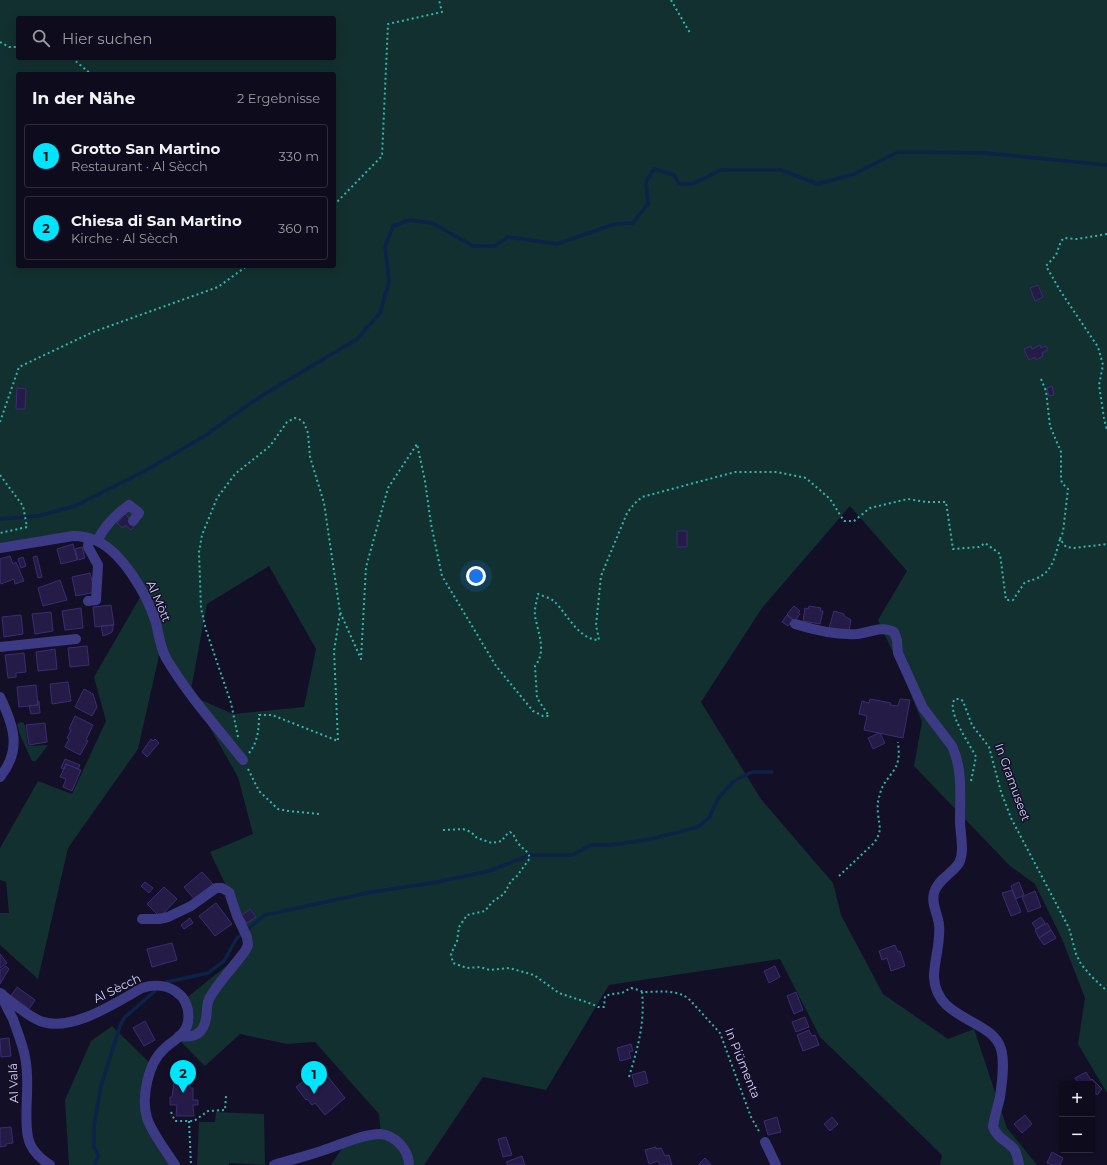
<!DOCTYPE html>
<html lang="de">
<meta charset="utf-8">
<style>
:root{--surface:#0e0b1c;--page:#171425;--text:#f1f3f6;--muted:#9b9ba3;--line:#2e2b3b;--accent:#00e5ff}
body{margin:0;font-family:Montserrat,sans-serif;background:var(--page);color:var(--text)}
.controls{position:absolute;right:12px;bottom:12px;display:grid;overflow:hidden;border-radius:4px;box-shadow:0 2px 10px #0003}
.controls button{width:36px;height:36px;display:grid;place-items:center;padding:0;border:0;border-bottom:1px solid var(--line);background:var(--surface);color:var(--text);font:20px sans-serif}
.you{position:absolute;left:476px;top:576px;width:14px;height:14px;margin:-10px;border:3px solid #fff;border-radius:50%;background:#1a73e8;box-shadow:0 0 0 6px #1a73e833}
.badge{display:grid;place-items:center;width:26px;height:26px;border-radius:50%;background:var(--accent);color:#111;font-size:13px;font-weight:700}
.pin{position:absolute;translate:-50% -33px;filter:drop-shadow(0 1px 2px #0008)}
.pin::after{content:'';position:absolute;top:21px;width:14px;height:12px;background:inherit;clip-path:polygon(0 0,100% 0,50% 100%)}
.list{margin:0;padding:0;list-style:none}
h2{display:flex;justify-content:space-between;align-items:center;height:52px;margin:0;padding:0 16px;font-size:17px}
h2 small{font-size:13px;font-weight:400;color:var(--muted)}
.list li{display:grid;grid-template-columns:26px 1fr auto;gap:12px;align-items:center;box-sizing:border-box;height:64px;margin:0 8px 8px;padding:0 8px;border:1px solid var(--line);border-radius:4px}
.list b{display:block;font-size:15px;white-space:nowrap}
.list p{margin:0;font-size:13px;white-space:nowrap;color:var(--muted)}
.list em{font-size:13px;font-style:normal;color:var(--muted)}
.icon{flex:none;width:22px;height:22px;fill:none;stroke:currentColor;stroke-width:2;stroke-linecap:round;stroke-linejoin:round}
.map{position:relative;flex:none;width:1107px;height:1165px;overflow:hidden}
.search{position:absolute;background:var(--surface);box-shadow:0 2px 10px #0003;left:16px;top:16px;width:320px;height:44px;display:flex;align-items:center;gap:10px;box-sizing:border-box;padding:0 14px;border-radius:4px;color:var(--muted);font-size:15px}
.panel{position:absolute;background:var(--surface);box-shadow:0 2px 10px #0003;left:16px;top:72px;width:320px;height:196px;border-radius:4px}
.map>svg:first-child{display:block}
.green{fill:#12302f;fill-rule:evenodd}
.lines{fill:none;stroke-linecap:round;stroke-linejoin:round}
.stream{stroke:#0c2248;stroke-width:3.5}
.building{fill:#241b47;stroke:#3b2d73}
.path{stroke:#2fb8b0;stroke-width:2;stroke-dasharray:2 3;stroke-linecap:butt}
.minor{stroke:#3d3a85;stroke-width:10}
.labels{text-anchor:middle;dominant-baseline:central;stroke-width:3;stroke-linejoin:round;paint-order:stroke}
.street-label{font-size:12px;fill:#d9d4ff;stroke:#130f26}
</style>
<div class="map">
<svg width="1107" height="1165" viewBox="0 0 1107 1165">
<rect width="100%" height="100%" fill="#130f26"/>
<path class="green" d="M0 0H1107V1093L1078 1044 1085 998 1062 939 1035 884 1010 866 914 766 922 722 902 672 878 620 907 571 850 506 762 608 701 702 761 799 833 883 841 915 883 994 948 1039 974 1029 1007 1128 1037 1165H940L942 1155 820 1037 780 959 609 985 546 1090 483 1077 424 1165H331L346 1142 381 1134 379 1114 315 1042 287 1044 240 1034 205 1066 177 1038 184 1032V1000L245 951 248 945 231 896 210 852 253 834 238 777 192 696 233 714 304 707 316 649 269 566 207 604 189 700 161 647 138 749 68 848 38 979 0 945V913H9L6 882 0 880V848L38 781 72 794 106 721 94 677 143 592 131 573 89 538 0 548ZM18 18H334V58H18ZM18 74H334V266H18Z
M21 722 24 723 25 726 28 746 48 745 36 761H32L20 735 17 724Z
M112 1026 153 1066 146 1111 175 1165H69L65 1100 91 1041Z
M216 1112 264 1114 265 1165 229 1163V1165H197L199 1122H215Z"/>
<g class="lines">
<path class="stream" d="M0 519 38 516 75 506 141 473 203 437 258 398 357 339 380 313 389 281 385 247 393 226 410 220 432 223 473 246H495L508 237 557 244 615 224 633 223 648 204 646 182 654 169 674 175 679 184H692L721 170H781L818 184 854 174 898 152 985 153 1107 165
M167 982 208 973 224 961 237 938 265 915 372 892 437 882 489 871 530 855H572L591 845H612L651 839 698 827 709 818 719 797 734 781 752 772H772
M95 1165 98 1155 94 1147V1126L101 1086 120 1026 124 1018 155 991"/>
</g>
<path class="building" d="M1038 285 1043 297 1035 301 1030 288Z
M1040 345 1041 348 1046 346 1048 350 1042 353 1043 356 1036 360 1035 357 1029 360 1024 349 1031 346 1032 349Z
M1052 386 1054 395 1049 396 1047 388Z
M17 388 26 389 25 409H16Z
M125 514 130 519 129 520 135 525 131 530 125 525 123 528 117 523Z
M677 531H687V547H677Z
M73 544 77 560 61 564 57 549Z
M82 547 85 558 78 560 75 549Z
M10 556 13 564 16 562 24 581 15 584 14 579 1 584 0 580V559Z
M37 556 42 577 38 578 33 557Z
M23 557 26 566 21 568 18 559Z
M90 573 95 592 76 596 72 577Z
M60 580 67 600 43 606 38 588Z
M111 605 114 625 95 627 93 607Z
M794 606 800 611 798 613 800 614 795 621 787 614Z
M809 606 821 608 820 611H823L820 624 803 621 805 608 808 609Z
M81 608 83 628 65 630 62 611Z
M834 611 844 614V616L851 620 849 631 829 628Z
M51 612 53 631 35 634 32 614Z
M21 615 23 634 4 637 2 617Z
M787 615 793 620 788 626 782 622Z
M113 625V630L111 633 103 636 101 626Z
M87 646 89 665 70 667 68 648Z
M55 649 57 669 38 671 36 652Z
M24 653 26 672 16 673V677L8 678 5 655Z
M68 682 71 701 52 704 50 684Z
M36 685 38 705 19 707 17 687Z
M84 689 93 694 97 707 92 716 75 707Z
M870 699 891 703 890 705 898 706 900 699 910 700 903 738 864 730 867 716 859 714 862 701 869 703Z
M39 701 40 713 31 714 29 706 38 705 37 702Z
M75 716 93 725 86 740 88 741 80 755 65 747 69 739 67 738 71 730 69 729Z
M45 723 47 742 29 745 26 725Z
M879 733H880L885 743 873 749 868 738Z
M151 739 153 741 155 739 159 743 147 757 142 752Z
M65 759 80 765 78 769 66 764 64 769 61 768Z
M66 764 81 770 72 791 63 787 66 779 60 777Z
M202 872 213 884 195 900 184 887Z
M145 882 153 888 149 893 141 886Z
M1019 882 1024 895 1016 899 1011 886Z
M164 887 177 899 160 917 147 904Z
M1012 890 1021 912 1011 916 1002 893Z
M1035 891 1041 907 1028 912 1022 897Z
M216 903 232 924 215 936 199 916Z
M250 909 256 917 247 923 241 916Z
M1041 917 1045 923 1036 929 1032 923Z
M190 918 193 923 184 929 181 925Z
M1047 923 1051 930 1039 938 1035 930Z
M1051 930 1056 938 1044 945 1039 938Z
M172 943 177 960 152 967 147 949Z
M895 945 898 952 900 951 905 966 891 971 887 958 882 960 879 951Z
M0 954 7 963 0 968Z
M6 966 9 969 0 984V970Z
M775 966 780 977 769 983 764 971Z
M17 987 35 1000 29 1009 11 996Z
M796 992 803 1010 794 1014 787 996Z
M805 1017 809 1027 796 1032 792 1022Z
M145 1021 155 1040 144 1046 133 1028Z
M809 1030 812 1036 815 1035 819 1045 803 1051 797 1035Z
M9 1038 11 1056 1 1057 0 1039Z
M631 1044 633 1051 629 1052 631 1058 620 1061 617 1048Z
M320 1067 345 1098 325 1115 315 1103 312 1105 307 1099 306 1100 296 1087Z
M645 1071 648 1083 635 1087 632 1075Z
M1086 1072 1091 1080 1092 1079 1102 1089 1097 1095 1093 1090 1092 1091V1084H1079L1075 1078Z
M180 1078H190V1088H193V1100H198V1105H193L194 1116H176L177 1105H170V1097H172L174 1082 180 1081Z
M1025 1115 1032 1124 1022 1133 1014 1124Z
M777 1117 781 1132 768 1135 764 1121Z
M832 1117 838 1124 830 1131 824 1124Z
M11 1127 13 1143 6 1144V1146L0 1147V1128Z
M506 1137 512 1155 503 1157 498 1139Z
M656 1147V1149L661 1148 665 1156 669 1155 672 1165H660L658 1161 649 1164 645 1150Z
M1052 1152 1063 1158 1060 1165H1052L1047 1163Z
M522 1156 525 1165H508L506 1162Z
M705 1158 711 1165H700L699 1164Z"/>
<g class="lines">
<path class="path" d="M671 0 690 33
M0 42 9 47H18
M72 58 91 74
M334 205 382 156 388 24 442 12 439 0
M1107 234 1077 239 1064 238 1061 241 1056 255 1046 266 1061 292 1098 347 1103 365 1099 385 1104 418 1107 431
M1041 379 1046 391 1050 426 1061 452V479L1062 483 1068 489 1063 532 1060 539
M0 422 19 367 93 332 218 287 247 266
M0 475 23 506 27 527 0 533
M238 737 231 703 206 630 201 608 199 552 202 535 217 498 235 474 270 446 287 422 295 418 299 419 304 423 308 433 310 457 324 503 340 612 361 659 366 567 388 488 417 444 425 481 431 524 442 576 496 666 533 711 543 716H549L537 698 535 666C547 651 538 633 535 616 534 609 537 601 538 594 543 596 551 598 555 602 567 614 579 640 599 640L596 625 601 576 627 513 635 503 642 497 735 472H777L806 478 830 499 844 521H854L870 508 908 499 926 502H946L953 549 979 547 985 543 1000 554 1006 600H1013L1025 582C1052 576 1053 563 1060 539L1066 547 1074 548 1107 544
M249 753C258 742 259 728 259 715H272L338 741 334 651 340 614
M248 769 259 791 278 809 288 811 319 814
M971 781 976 757C971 746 945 710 955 699H960L963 701 972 725 989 747 1001 792 1011 818 1069 928 1076 954 1081 964 1091 976 1107 991
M443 830 463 829 471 832 477 838 492 843 502 841 505 836 510 832C515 835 514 838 518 843 523 850 527 849 530 858L517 876 511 881 504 894 492 902 485 911 467 915 459 927 457 941 451 954 453 963 467 968 480 967 490 970 509 968 534 975 559 993 592 1004 598 1007H604L605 996 612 994 622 993 631 988C636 989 640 991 644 992 660 992 674 989 688 998L720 1033 751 1117 760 1133
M839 876 874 843C883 830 879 826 878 813 877 806 878 800 880 794 882 784 889 778 894 770 900 761 899 752 898 742
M629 1077C638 1047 645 1023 642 992
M171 1112 175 1121H194L208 1111 225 1110 226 1096
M189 1121 191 1165"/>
<path class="minor" d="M97 541C105 525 115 515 129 505L139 513 133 521
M0 548 73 536C81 536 90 538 97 541 123 553 148 596 156 623 159 635 160 647 166 658 187 694 217 727 243 760
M88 601 96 600 98 565 88 547 89 538
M795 624C814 630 837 635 857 634 869 633 882 625 894 632L897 640 898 653 923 708 952 746C963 770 960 796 960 821 960 834 965 851 959 863 952 874 937 880 934 893 931 904 938 914 939 925 941 942 934 960 934 977 936 1021 992 1018 1001 1049 1005 1063 1002 1083 1000 1097 998 1107 994 1117 993 1127 997 1138 1007 1141 1014 1149 1017 1153 1018 1160 1019 1165
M0 647 76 639
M0 697C14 726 22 750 0 777
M142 919H159L168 917 191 906 216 888H222L229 892 237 916 247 937 248 945 245 951C235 965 217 984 209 999 205 1008 209 1020 202 1029 197 1037 188 1037 179 1036
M0 993C13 1003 24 1014 40 1021 71 1033 115 1003 142 988 167 980 192 994 188 1022 186 1035 172 1041 164 1049 148 1063 141 1098 147 1118 152 1133 166 1151 175 1165
M2 994C4 1004 9 1011 13 1019 17 1031 23 1045 25 1057 31 1084 23 1112 28 1137 30 1149 41 1159 50 1165
M765 1142 776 1165
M274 1165C290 1160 307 1156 324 1150 340 1145 362 1134 380 1134 395 1135 409 1150 409 1165"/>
</g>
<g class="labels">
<g class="street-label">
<text transform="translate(159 601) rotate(67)">Al Mòtt</text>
<text transform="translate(1013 782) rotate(70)">In Gramuseet</text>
<text transform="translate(117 988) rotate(-26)">Al Sècch</text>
<text transform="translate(743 1063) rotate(68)">In Piümenta</text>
<text transform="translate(13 1083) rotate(-92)">Al Valá</text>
</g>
</g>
</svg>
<div class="controls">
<button>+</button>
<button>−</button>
</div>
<div class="you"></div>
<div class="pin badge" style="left:314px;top:1094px">1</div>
<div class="pin badge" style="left:183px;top:1093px">2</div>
<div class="search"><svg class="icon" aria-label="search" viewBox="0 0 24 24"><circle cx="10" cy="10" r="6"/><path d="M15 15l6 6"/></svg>Hier suchen</div>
<section class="panel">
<h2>In der Nähe<small>2 Ergebnisse</small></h2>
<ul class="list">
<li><span class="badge">1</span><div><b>Grotto San Martino</b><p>Restaurant · Al Sècch</p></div><em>330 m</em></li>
<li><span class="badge">2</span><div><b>Chiesa di San Martino</b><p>Kirche · Al Sècch</p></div><em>360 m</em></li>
</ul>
</section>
</div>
